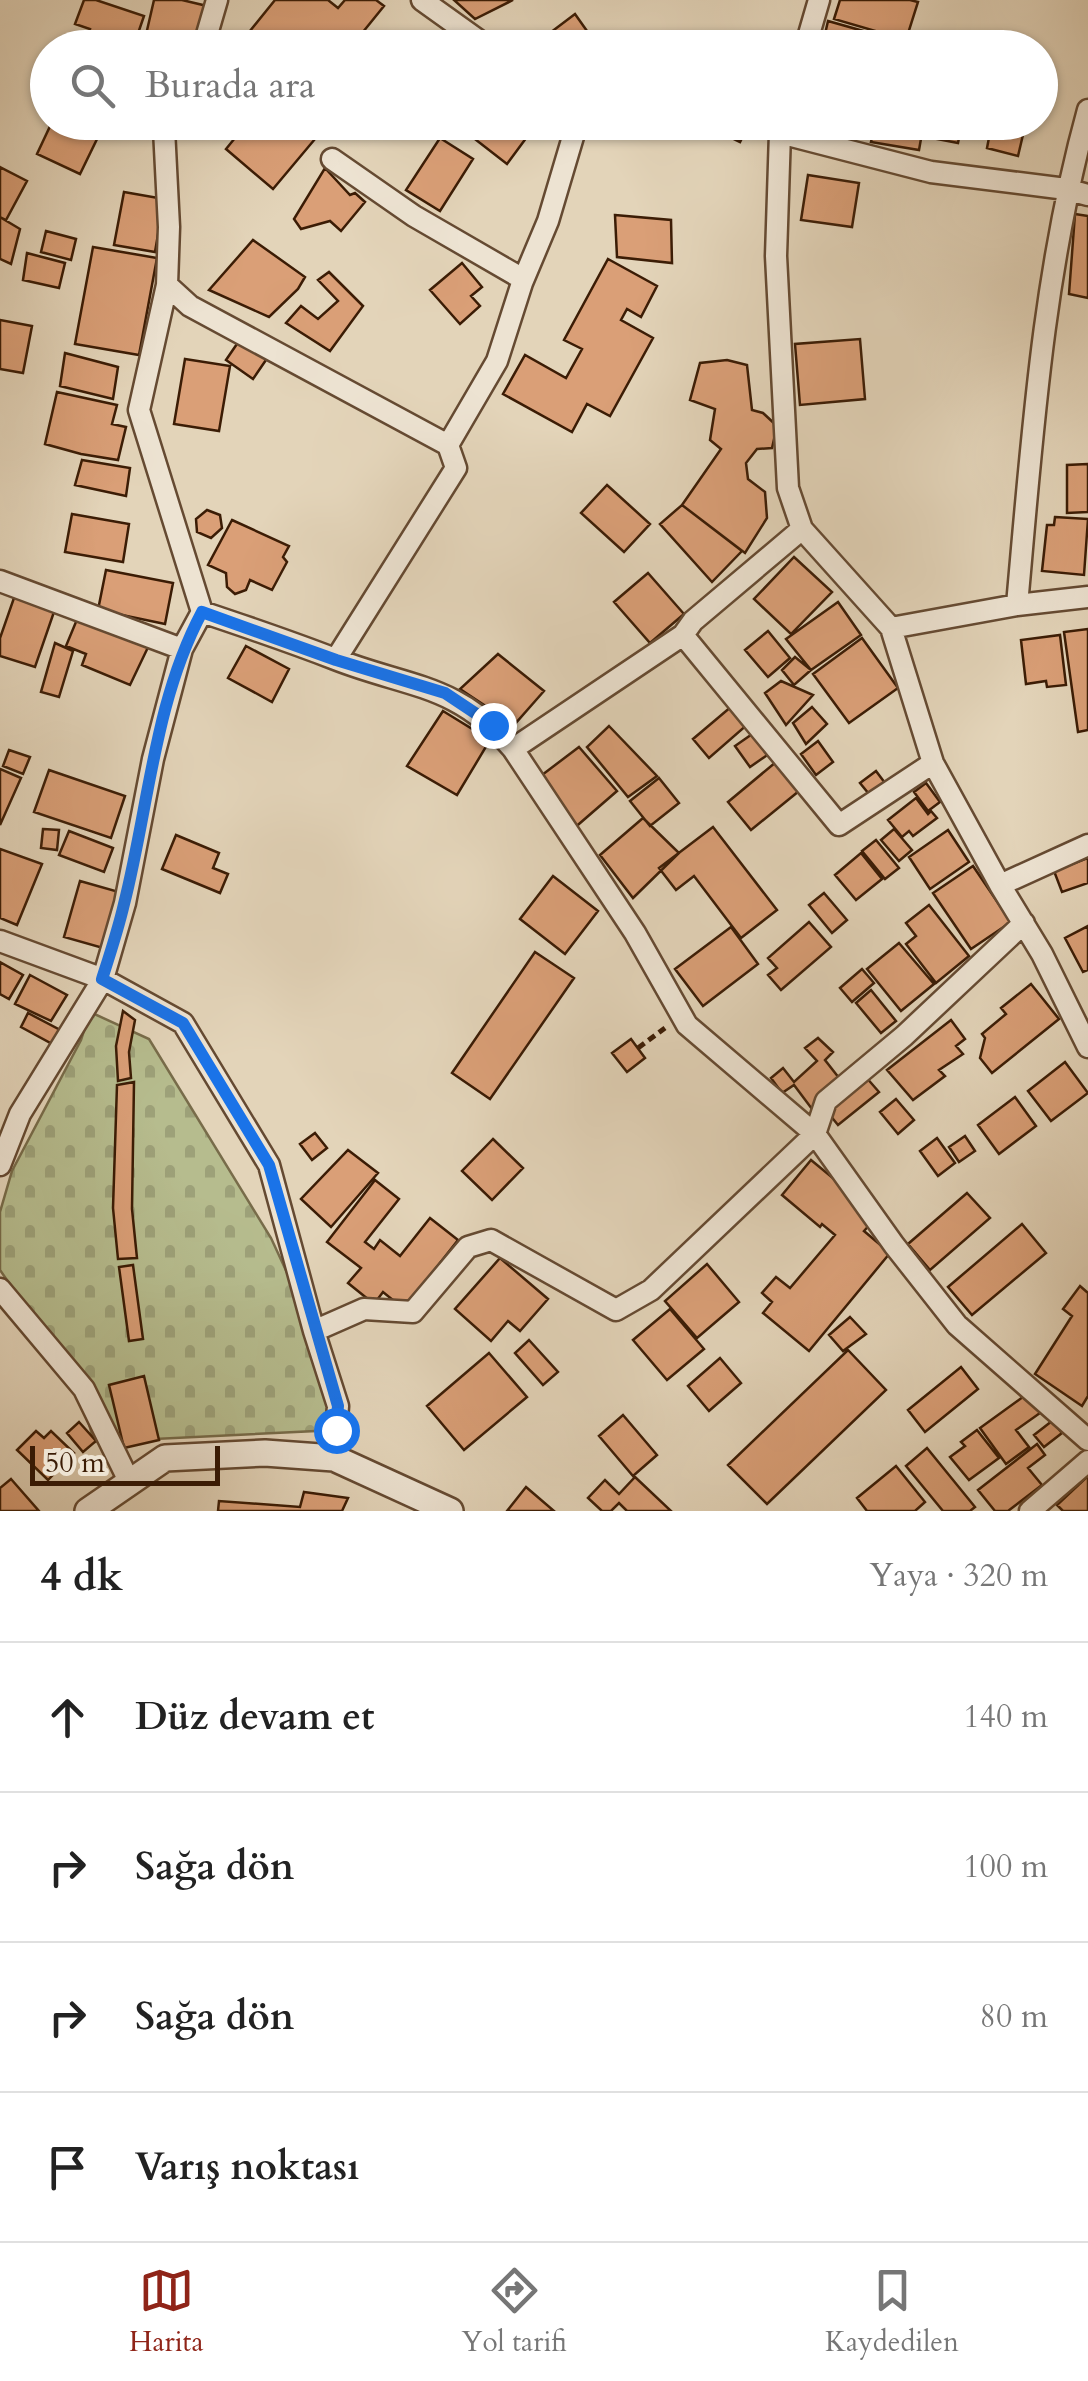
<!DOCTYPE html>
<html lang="tr">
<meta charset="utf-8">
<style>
:root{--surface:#fff;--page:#f2f2f2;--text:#222;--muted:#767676;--line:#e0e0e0;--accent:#8f2418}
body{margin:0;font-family:Cardo,serif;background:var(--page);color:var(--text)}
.scale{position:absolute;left:30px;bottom:25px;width:190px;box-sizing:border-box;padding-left:10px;border:5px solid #3b1c05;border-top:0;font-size:28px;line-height:35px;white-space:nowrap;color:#3b1c05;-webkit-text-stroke:8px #ede3d2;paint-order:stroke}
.stop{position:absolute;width:30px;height:30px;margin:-22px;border:8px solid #1a73e8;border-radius:50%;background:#fff}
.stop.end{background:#1a73e8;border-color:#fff;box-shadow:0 2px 10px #0008}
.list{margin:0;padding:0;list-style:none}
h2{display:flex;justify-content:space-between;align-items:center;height:130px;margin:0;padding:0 40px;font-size:42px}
h2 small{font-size:32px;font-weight:400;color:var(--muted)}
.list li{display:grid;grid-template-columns:65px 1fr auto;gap:30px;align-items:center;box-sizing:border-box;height:150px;padding:0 40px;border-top:2px solid var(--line)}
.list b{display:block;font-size:38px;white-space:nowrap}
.list em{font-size:32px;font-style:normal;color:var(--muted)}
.icon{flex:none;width:55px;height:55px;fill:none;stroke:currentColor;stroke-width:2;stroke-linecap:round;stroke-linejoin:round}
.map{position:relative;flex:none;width:1088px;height:1511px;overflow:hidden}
.search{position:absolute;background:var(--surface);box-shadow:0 2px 8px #0004;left:30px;right:30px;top:30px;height:110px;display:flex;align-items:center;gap:25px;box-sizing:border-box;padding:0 35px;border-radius:55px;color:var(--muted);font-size:38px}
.sheet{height:730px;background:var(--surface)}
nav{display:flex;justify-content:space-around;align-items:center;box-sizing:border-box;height:140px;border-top:2px solid var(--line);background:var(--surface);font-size:28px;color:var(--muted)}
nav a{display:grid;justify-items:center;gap:5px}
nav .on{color:var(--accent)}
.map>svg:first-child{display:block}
.cemetery{fill:url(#cemetery-stones);stroke:#786c4a;stroke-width:2.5}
.building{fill:#da9f77;stroke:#3b1c05;stroke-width:2.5}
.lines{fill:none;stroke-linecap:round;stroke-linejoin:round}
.minor-casing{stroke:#654a32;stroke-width:25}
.tertiary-casing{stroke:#654a32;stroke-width:30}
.path{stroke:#3b1c05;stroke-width:5;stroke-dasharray:8 5;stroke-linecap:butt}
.minor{stroke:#ede3d2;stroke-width:20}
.tertiary{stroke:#ede3d2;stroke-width:25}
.route{stroke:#1a73e8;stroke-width:12}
</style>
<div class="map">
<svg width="1088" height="1511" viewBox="0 0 1088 1511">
<defs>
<pattern id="cemetery-stones" width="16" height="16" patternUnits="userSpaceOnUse" patternTransform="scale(2.5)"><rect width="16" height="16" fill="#b6bc8e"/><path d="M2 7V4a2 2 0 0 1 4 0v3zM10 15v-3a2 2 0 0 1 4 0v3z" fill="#9da179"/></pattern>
</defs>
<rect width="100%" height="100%" fill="#e3d4b9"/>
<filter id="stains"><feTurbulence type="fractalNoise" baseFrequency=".002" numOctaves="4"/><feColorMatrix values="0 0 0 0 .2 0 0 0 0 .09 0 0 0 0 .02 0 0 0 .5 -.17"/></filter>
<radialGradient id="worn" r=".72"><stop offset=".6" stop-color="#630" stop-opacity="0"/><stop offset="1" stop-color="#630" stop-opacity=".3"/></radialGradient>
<path class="cemetery" d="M90 1012 149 1039 271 1238 314 1331 336 1430 94 1442 77 1381 0 1270V1212L12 1171 81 1040Z"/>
<path class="building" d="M84 0H96L144 16 133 48H84L90 29 75 24Z
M154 0H182L207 6 191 48H162L145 39Z
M275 0H328L338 8 345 0H376L384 6 350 48H222L228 40 237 47Z
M454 0H513L475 19Z
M840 0H910L918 2 906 40 834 19Z
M575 14 599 48H530Z
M828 21 874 34 873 48H839L823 43Z
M52 122H62L97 139 80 174 37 154Z
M248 122H295L315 139 273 189 226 149Z
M453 122H538L507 164Z
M716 122H730L746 130 740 142 713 129Z
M875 122H924L919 150 871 142Z
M935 122H962L958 143 932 138Z
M992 122H1026L1018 156 987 148Z
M440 138 473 159 440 211 406 190Z
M0 167 27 181 6 220 0 217Z
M325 168 350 195 355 193 365 202 341 231 330 221 301 229 294 219Z
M808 175 859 183 852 227 801 220Z
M124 192 164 199 155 252 114 245Z
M1075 214 1088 216V298L1069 294Z
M615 215 671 220 672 263 617 257Z
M0 217 20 229 11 264 0 259Z
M46 231 76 239 71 260 41 252Z
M253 240 305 277 298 289 269 317 209 290Z
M93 247 157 258 139 355 75 344Z
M27 253 65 263 59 288 23 280Z
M608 259 657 286 641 317 627 309 621 320 653 338 610 416 587 404 572 432 503 394 525 355 566 378 582 349 564 340Z
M462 263 482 287 471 296 480 306 460 324 430 290Z
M329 272 363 306 330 351 286 323 301 306 318 319 338 301 318 280Z
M0 320 32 326 23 373 0 369Z
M241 338 268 357 253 379 226 360Z
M860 339 865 399 800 405 795 344Z
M65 353 118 367 113 399 60 386Z
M185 359 230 366 219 431 174 424Z
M727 360 747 365 752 410 763 413 777 426 772 448 757 449 746 463 748 479 765 492 767 518 745 553 682 505 721 449 710 440 715 409 690 400 700 363Z
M57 392 117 405 112 424 126 427 118 460 81 454 45 444Z
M82 460 130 468 126 496 75 485Z
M1088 464V512L1067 513V465Z
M607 485 650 524 624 552 581 513Z
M682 505 742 551 712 582 660 524Z
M207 510 220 515 222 528 211 538 197 532 196 519Z
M72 514 129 524 123 562 65 552Z
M1055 517 1088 519 1084 575 1042 571 1047 525H1054Z
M232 520 289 546 283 557 287 562 272 590 250 580 246 590 235 594 227 587 226 573 208 565Z
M794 557 832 592 791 634 754 599Z
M106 570 173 583 165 624 98 610Z
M648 573 684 614 650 643 614 602Z
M15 595 55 609 35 667 0 656V638Z
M838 602 861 635 811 670 786 639Z
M78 617 151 641 130 685 82 665 86 654 66 646Z
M1088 629V730L1078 732 1064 632Z
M768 631 790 658 768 677 745 650Z
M1060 635 1066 685 1047 687 1046 681 1026 684 1021 640Z
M862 638 898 688 849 723 813 674Z
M55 643 73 651 59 697 41 692Z
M246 646 289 669 272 702 228 678Z
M498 654 544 691 514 725 460 689Z
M795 657 811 670 794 685 782 670Z
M781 681 813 695 786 725 765 693Z
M732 706 748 724 709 758 693 739Z
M812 707 827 724 806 744 793 723Z
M443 711 490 740 457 795 407 766Z
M609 726 657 776 628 797 587 747Z
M758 730 773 751 750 767 735 746Z
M818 741 833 762 816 775 801 754Z
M579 747 617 791 572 830 538 778Z
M9 750 30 757 23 774 3 766Z
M776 762 799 791 751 830 728 802Z
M0 769 21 778 0 825Z
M49 770 125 796 111 838 34 812Z
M876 771 885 783 869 794 860 783Z
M659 778 679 803 650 826 630 801Z
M926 783 940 802 928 811 914 792Z
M916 798 928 814 931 811 937 818 913 836 909 831 902 837 888 820Z
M643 818 679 853 633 898 600 855Z
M713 827 777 910 741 938 694 876 676 890 659 868Z
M43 829 59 830 57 850 41 848Z
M894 829 912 850 899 861 881 840Z
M948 830 969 862 930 889 909 857Z
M69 831 113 848 104 872 59 855Z
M176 835 219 853 213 868 228 874 220 893 162 869Z
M876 840 899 868 885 879 862 851Z
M0 849 42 864 17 925 0 918Z
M861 853 882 879 856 900 835 875Z
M1088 858V883L1062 892 1054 871Z
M973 866 1011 922 971 949 933 893Z
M553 876 598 911 565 954 520 919Z
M80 881 119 892 103 948 64 937Z
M824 893 847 920 832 933 809 905Z
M929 905 969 956 936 983 906 944 916 936 906 923Z
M809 922 831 947 781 990 768 975 777 968 768 958Z
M1088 926V970L1083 972 1065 938Z
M731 927 758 964 703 1006 675 969Z
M899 943 934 984 901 1011 867 969Z
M535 952 574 978 490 1099 452 1073Z
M0 962 23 975 9 999 0 994Z
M862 969 874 983 852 1002 840 988Z
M30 975 67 995 51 1021 15 1004Z
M1031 984 1059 1019 992 1073 980 1058 985 1038 982 1034 1006 1014 1001 1008Z
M871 990 896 1021 881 1033 856 1003Z
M123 1011 135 1020 129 1052 131 1078 118 1081 116 1046Z
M28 1013 64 1032 56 1046 21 1027Z
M951 1020 965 1039 956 1046 963 1054 939 1070 945 1076 913 1100 887 1070Z
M818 1038 833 1052 825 1060 843 1083 812 1109 794 1085 782 1093 771 1078 783 1068 794 1082 817 1061 805 1048Z
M631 1039 645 1058 627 1072 612 1053Z
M1065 1062 1088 1093 1051 1121 1028 1091Z
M865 1076 879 1092 838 1125 825 1109Z
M134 1082 132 1209 137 1258 118 1259 113 1208 117 1085Z
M1015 1097 1036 1126 999 1154 978 1125Z
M896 1099 914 1120 898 1134 880 1112Z
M315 1133 327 1148 312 1160 300 1144Z
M965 1136 975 1151 959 1162 949 1147Z
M937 1138 955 1163 938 1176 920 1151Z
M493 1139 523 1168 492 1200 462 1171Z
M348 1150 378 1173 331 1227 301 1199Z
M811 1160 862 1202 872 1222 864 1231 890 1253 809 1351 763 1313 772 1302 762 1293 776 1277 790 1288 835 1235 822 1224 820 1227 782 1195Z
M375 1180 399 1199 365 1242 374 1249 380 1240 400 1256 430 1218 458 1240 404 1309 383 1292 374 1304 348 1283 361 1268 327 1242Z
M967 1193 990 1218 930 1270 908 1244Z
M1022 1224 1046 1253 972 1315 948 1287Z
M500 1258 548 1299 520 1331 508 1321 491 1341 455 1309Z
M707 1264 739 1302 697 1338 665 1301Z
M133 1265 143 1339 129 1341 119 1267Z
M1080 1286 1088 1293V1396L1082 1406 1035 1374 1072 1316 1063 1309Z
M670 1309 704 1349 667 1380 633 1340Z
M850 1317 866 1334 843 1351 829 1335Z
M529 1340 558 1372 543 1385 515 1353Z
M848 1350 886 1390 767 1504 728 1465Z
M489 1353 527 1397 464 1450 427 1406Z
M720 1358 741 1383 709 1411 688 1386Z
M961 1367 978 1389 925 1432 908 1410Z
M144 1376 159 1440 124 1448 109 1385Z
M1027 1394 1040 1413 1016 1430 1029 1447 1006 1464 980 1428Z
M623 1415 657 1455 633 1476 599 1436Z
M1052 1421 1062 1433 1044 1447 1034 1435Z
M79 1422 96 1441 83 1452 67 1433Z
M977 1430 999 1458 969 1480 950 1457 965 1446 961 1442Z
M36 1431 44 1438 51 1431 74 1453 48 1480 17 1450Z
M1037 1444 1045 1455 1028 1468 1042 1485 1008 1511H995L978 1490Z
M927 1448 975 1507 970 1511H943L906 1466Z
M896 1466 925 1502 915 1511H867L857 1498Z
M1088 1476V1511H1063L1057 1505Z
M635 1477 671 1511H627L619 1503 611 1511H602L588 1498 605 1480 619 1494Z
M11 1479 39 1511H0V1488Z
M526 1487 554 1511H507Z
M304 1492 348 1498 342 1511H218L219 1501 300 1507Z"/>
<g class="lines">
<g class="minor-casing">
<path id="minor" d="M422 0 489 48
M203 48 217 0
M805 48 819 0
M783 122 780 133 776 256 788 488 802 529 891 628 933 763 1000 885 1042 954 1088 1047
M780 133 931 172 1066 189 1088 195
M332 159 414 216 523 279
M167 285 190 306 448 445 497 361 522 283 548 221 575 130 568 122
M0 581 182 649
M1017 605C1032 439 1043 272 1088 110
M202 612C247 627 291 642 335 659 409 688 457 683 513 749L635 933 687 1025 815 1134 894 1245 957 1325 1088 1440
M891 628 1017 605 1088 597
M683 635 839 825 933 763
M336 659 456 468 448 445
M513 749 683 635 693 621 802 529
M1000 885 1088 845
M0 941 103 979 183 1023 269 1165 314 1331 338 1406 334 1458
M0 1165 20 1114 103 979 125 903 153 759 182 649 202 612 139 410 167 285 169 227 164 129 167 122
M0 1289 84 1389 130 1483
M314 1331 364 1309 413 1312 468 1247 491 1240 616 1310 651 1290 815 1134 826 1101 904 1036 1024 923
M1030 1511 1088 1461"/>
</g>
<g class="tertiary-casing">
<path id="tertiary" d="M88 1511 165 1458 265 1453 334 1458 450 1511"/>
</g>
<path class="path" d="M638 1048 665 1028"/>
<use href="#minor" class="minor"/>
<use href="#tertiary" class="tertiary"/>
</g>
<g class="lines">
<path class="route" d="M336 1430 338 1406 269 1165 183 1023 102 979C110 954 118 930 124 904 149 806 154 702 202 612L336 660 445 693 493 725"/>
</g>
<rect width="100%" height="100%" filter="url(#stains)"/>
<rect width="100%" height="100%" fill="url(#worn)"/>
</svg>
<div class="scale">50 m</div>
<div class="stop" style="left:336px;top:1430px"></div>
<div class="stop end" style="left:493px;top:725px"></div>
<div class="search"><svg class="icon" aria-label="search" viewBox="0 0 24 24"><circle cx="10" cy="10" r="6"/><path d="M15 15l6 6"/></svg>Burada ara</div>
</div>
<section class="sheet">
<h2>4 dk<small>Yaya · 320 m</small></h2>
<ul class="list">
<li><svg class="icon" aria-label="ahead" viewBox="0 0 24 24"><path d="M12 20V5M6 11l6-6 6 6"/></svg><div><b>Düz devam et</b></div><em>140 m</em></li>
<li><svg class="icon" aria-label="right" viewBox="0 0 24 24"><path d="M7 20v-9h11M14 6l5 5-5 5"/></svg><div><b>Sağa dön</b></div><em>100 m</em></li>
<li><svg class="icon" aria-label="right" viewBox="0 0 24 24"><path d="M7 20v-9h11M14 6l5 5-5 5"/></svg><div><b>Sağa dön</b></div><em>80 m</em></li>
<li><svg class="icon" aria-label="arrive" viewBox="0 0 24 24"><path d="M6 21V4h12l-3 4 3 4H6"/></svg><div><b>Varış noktası</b></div></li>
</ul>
</section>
<nav>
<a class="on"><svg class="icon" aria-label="map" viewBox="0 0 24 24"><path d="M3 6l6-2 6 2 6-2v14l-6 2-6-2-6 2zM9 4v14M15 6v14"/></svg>Harita</a>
<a><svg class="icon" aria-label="directions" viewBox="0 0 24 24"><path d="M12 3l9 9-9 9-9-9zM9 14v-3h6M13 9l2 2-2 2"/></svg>Yol tarifi</a>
<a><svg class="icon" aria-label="saved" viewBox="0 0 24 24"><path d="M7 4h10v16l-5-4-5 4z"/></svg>Kaydedilen</a>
</nav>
